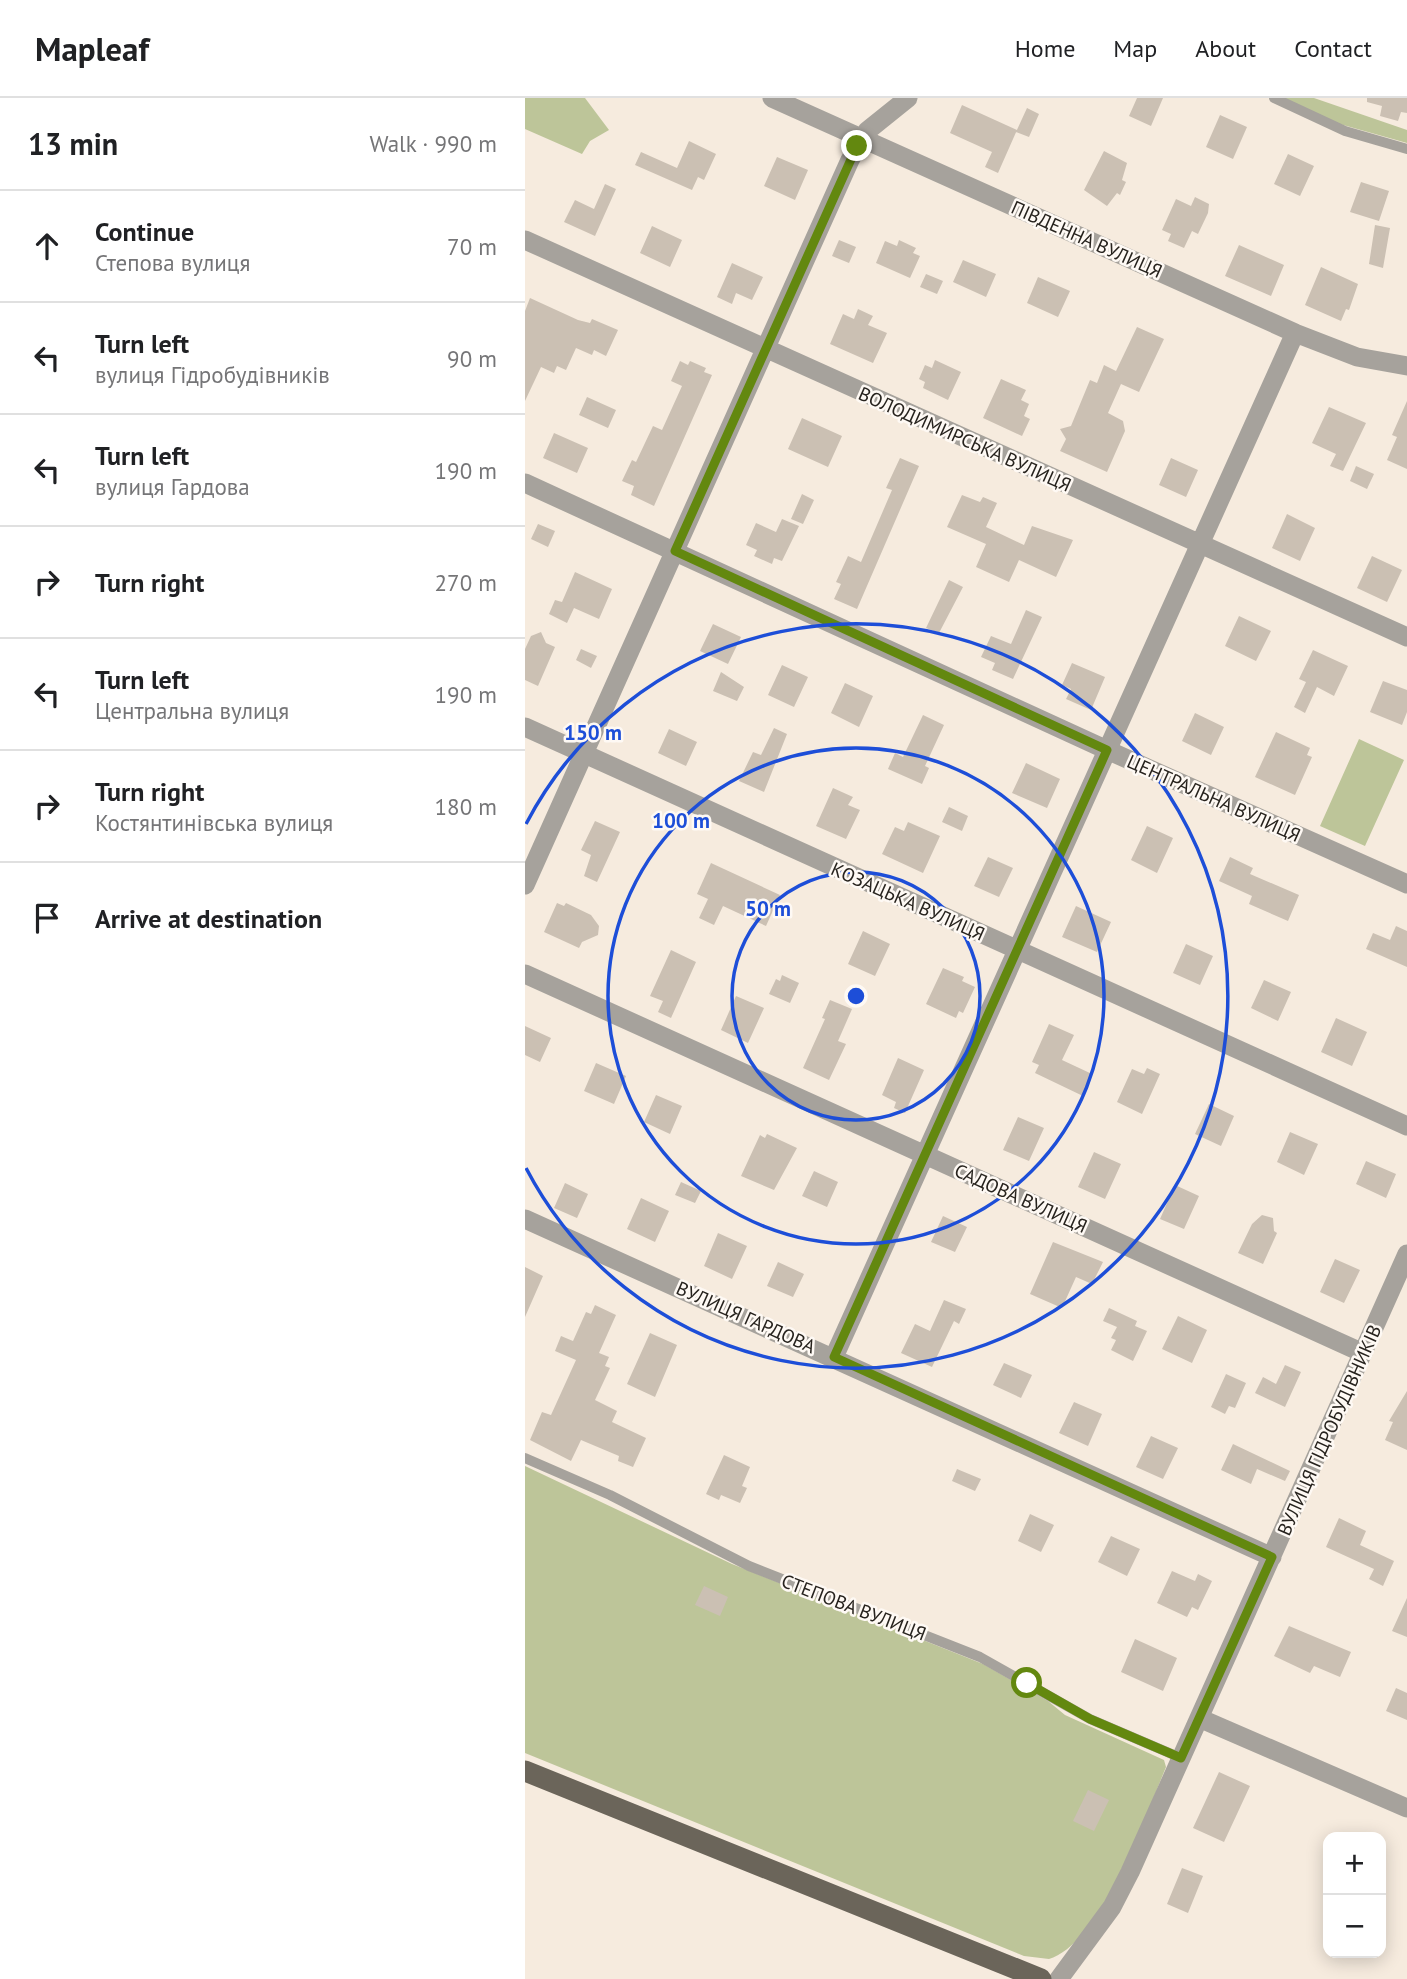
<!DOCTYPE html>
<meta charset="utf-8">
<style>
:root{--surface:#fff;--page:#f6f6f6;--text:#202124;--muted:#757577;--line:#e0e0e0}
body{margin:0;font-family:"PT Sans",sans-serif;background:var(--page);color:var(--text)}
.controls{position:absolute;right:21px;bottom:21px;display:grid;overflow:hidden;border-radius:14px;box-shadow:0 4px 18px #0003}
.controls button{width:63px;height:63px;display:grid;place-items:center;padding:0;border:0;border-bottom:2px solid var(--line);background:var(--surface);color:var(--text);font:35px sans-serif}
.stop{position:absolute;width:21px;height:21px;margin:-16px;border:5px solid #63880f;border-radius:50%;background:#fff}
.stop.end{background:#63880f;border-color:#fff;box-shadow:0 2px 7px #0008}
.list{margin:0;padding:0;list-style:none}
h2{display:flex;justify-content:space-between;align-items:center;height:91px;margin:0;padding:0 28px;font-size:30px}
h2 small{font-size:23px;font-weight:400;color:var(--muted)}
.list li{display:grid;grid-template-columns:46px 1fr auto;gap:21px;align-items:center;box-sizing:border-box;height:112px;padding:0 28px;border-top:2px solid var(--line)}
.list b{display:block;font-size:26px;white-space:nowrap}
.list p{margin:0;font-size:23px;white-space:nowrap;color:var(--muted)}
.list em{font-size:23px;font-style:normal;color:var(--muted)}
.icon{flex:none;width:38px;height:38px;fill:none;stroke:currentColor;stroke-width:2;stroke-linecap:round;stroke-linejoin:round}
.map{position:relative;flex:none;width:882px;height:1881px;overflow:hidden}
header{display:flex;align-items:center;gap:42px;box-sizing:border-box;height:98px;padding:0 35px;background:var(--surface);border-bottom:2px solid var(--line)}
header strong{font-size:33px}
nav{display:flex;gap:38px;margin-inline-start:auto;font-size:24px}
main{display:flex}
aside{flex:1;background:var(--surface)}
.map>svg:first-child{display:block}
.green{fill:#bdc599}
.building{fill:#cbc0b3}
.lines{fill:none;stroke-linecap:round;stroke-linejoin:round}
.lane{stroke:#a6a29c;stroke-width:10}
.street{stroke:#a6a29c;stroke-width:19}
.primary{stroke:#6b655a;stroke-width:21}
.route{stroke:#63880f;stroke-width:9}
.ring{fill:none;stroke:#1d4ed8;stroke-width:3.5}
.labels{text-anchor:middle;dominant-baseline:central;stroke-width:5;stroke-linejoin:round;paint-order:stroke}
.street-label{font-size:19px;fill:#27231e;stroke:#fef9f4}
.centre{fill:#1d4ed8;stroke:#fef9f4;stroke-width:3.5}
.ring-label{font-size:21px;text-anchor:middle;font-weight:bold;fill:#1d4ed8;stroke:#fef9f4;stroke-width:5;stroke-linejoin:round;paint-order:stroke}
</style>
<header>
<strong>Mapleaf</strong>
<nav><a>Home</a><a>Map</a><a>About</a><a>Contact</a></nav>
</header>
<main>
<aside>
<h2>13 min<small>Walk · 990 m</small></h2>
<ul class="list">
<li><svg class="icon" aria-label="ahead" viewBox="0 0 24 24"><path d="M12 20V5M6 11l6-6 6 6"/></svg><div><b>Continue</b><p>Степова вулиця</p></div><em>70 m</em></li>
<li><svg class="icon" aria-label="left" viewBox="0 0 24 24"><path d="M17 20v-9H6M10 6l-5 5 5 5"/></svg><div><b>Turn left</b><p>вулиця Гідробудівників</p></div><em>90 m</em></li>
<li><svg class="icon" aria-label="left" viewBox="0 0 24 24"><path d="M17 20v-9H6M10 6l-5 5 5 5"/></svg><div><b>Turn left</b><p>вулиця Гардова</p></div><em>190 m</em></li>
<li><svg class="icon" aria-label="right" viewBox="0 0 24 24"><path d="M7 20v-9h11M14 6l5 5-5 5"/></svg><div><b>Turn right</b></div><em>270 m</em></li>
<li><svg class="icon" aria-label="left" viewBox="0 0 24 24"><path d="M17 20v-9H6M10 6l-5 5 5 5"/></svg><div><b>Turn left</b><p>Центральна вулиця</p></div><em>190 m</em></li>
<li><svg class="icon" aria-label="right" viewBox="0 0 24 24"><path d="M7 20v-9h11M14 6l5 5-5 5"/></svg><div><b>Turn right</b><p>Костянтинівська вулиця</p></div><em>180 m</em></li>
<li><svg class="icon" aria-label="arrive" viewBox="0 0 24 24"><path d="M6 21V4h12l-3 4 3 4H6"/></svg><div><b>Arrive at destination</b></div></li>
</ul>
</aside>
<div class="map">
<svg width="882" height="1881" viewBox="0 0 882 1881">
<rect width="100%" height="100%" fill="#f6ebde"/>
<path class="green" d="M0 0H60L84 32 65 43 57 56 0 31Z
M757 0H789L882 32V45L804 23Z
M834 641 879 662 840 748 795 728Z
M0 1368 207 1466 458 1566 523 1603 540 1617 639 1662 641 1669C621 1717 576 1846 524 1861L499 1858 0 1655Z"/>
<path class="building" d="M612 0H638L626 28 604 18Z
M842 0H882V15L876 14 873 23 855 18 857 8 842 4Z
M437 7 492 32 473 75 460 69 467 54 425 35Z
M502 10 514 16 504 39 491 34Z
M695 17 722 29 708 61 681 49Z
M164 43 191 56 179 82 173 79 167 92 110 67 116 54 152 70Z
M579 53 602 65 597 82 601 84 595 97 592 95 582 108 559 92Z
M763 56 789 68 775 98 749 86Z
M252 59 283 72 270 102 239 88Z
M836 84 864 93 854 123 825 114Z
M80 86 91 91 70 138 39 124 50 102 69 111Z
M670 99 684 106 683 115 673 136 667 133 659 150 643 143 646 136 637 132 651 101 666 108Z
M850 127 865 130 858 170 844 166Z
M127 128 157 142 145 169 115 155Z
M314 142 331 149 324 165 307 158Z
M374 142 391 150 388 155 395 158 385 180 351 165 360 143 372 148Z
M714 147 759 167 746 198 700 178Z
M438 162 471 176 461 199 428 184Z
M207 165 238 179 227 202 211 195 207 206 192 199Z
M796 169 833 186 824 212 821 211 816 223 780 207Z
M401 176 418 183 412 196 395 189Z
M513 179 545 193 533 219 502 205Z
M5 200 53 222 65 225 67 221 93 232 81 258 69 252 67 257 51 250 41 272 32 268 29 275 16 269 0 303V213Z
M333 211 348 218 343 227 362 235 348 265 305 246 318 216 329 221Z
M612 229 639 241 614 294 596 286 583 315 598 323 600 333 582 374 535 353 541 341 535 331 546 328 565 282 572 285 579 267 591 273Z
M410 262 436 274 423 302 398 290 400 284 394 281 400 267 407 270Z
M155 263 163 267 165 263 181 270 179 274 187 277 129 408 106 397 109 388 97 383 107 362 111 364 128 328 137 332 157 288 146 283Z
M476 281 501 292 496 302 504 306 499 318 505 321 497 338 458 320Z
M62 299 91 312 83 330 54 317Z
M882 303V371L862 362 872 339 867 337Z
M804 309 841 325 818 373 805 368 811 356 787 345Z
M277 320 317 338 303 369 263 351Z
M29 335 63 350 52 375 18 360Z
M375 360 394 368 332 511 309 501 316 486 311 484 323 458 336 464 367 392 361 390Z
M646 360 673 372 661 399 634 387Z
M831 368 849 376 842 391 825 383Z
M277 396 289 402 278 426 266 421Z
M437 397 455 404 458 399 472 405 461 429 499 447 507 428 548 442 531 479 494 462 484 484 451 469 461 446 422 429Z
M762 416 790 430 775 463 747 450Z
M257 421 274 428 257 463 249 460 247 466 229 458 232 452 221 447 231 425 251 434Z
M13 426 30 433 23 449 6 441Z
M847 458 877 472 862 504 832 490Z
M50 474 87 491 74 521 49 510 42 525 24 516 30 502 37 504Z
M424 482 438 489 414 535 401 530Z
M501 512 517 519 488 581 467 572 470 565 456 559 466 538 486 546Z
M714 518 746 533 731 563 700 548Z
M188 526 216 539 203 566 175 553Z
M16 534 21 545 30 549 13 588 0 582V551L6 538Z
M56 551 72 558 66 570 51 562Z
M788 552 823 568 809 598 792 589 780 615 769 609 781 584 774 581Z
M547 565 580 579 566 612 541 601 546 591 537 587Z
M257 567 283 579 269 609 243 597Z
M196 574 219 589 212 603 188 593Z
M858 583 882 592V614L877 627 845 614Z
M320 585 348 598 334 629 306 615Z
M670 615 699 629 686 657 657 643Z
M398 617 419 627 400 668 404 670 397 686 363 671 370 655 378 659Z
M249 630 262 636 239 694 214 683 228 654 236 657Z
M144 631 172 644 161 668 133 655Z
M751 634 785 650 782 657 787 659 770 697 730 679Z
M501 665 535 681 522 710 487 695Z
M308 690 328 699 323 707 335 712 321 741 291 728Z
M424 709 443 718 437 733 417 724Z
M70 723 95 734 72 784 59 778 66 757 56 752Z
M383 724 415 738 398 775 357 756 370 729 379 733Z
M622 728 648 740 632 775 606 762Z
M463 759 488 770 474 799 449 788Z
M705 759 728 770 725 776 774 797 763 823 724 806 727 798 694 783Z
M186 765 255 797 241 828 198 808 189 827 174 820 183 801 172 796Z
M32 805 39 808 41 805 66 817 74 828 73 837 57 844 54 850 19 834Z
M551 808 586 824 572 854 537 839Z
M871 828 882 833V869L841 851 848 835 865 842Z
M338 833 365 846 350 878 323 866Z
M661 846 688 858 675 887 648 875Z
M146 852 171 864 146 920 133 914 138 903 125 898Z
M418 870 439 879 437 883 450 889 438 915 434 913 431 920 401 906Z
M257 877 274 885 265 905 244 896 251 881 255 883Z
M739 882 766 894 753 923 726 910Z
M211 898 239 910 223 945 196 932Z
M305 902 327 911 313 943 321 946 304 982 278 970 300 921 297 920Z
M811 920 842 934 827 968 796 954Z
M524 926 549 937 537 962 567 976 558 998 510 975 514 967 507 964Z
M0 928 26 940 15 964 0 957Z
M373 960 399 972 380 1015 369 1010 371 1004 357 997Z
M71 965 101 978 89 1006 59 993Z
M622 970 635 976 617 1016 592 1004 607 971 619 976Z
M131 997 157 1008 145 1036 119 1024Z
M684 1006 709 1018 696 1048 670 1036Z
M493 1019 519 1030 504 1063 478 1052Z
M765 1034 793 1046 779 1077 752 1064Z
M242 1036 272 1050 249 1092 216 1078 235 1037 240 1040Z
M569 1054 596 1066 580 1101 553 1089Z
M841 1063 871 1076 861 1100 831 1086Z
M289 1073 313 1084 302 1109 277 1098Z
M156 1084 176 1093 170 1105 150 1097Z
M40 1085 63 1096 52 1120 29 1110Z
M650 1087 674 1098 659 1131 635 1121Z
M116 1100 144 1113 130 1144 102 1131Z
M737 1117 748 1120 749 1133 752 1135 738 1166 713 1155 727 1126Z
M418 1118 442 1129 430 1154 406 1144Z
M193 1135 222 1148 207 1181 179 1168Z
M528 1144 578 1164 567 1186 551 1179 537 1210 505 1196Z
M810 1161 835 1172 819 1205 795 1194Z
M253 1164 279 1176 268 1199 242 1188Z
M0 1169 18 1178 0 1219Z
M419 1202 441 1211 434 1226 429 1223 407 1269 376 1255 390 1226 405 1233Z
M70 1207 91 1217 74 1255 84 1259 80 1268 85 1270 70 1302 92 1313 87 1324 121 1340 108 1369 93 1363 94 1358 56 1342 46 1363 5 1342 17 1314 26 1317 51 1262 30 1253 36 1238 48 1243 61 1214 66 1216Z
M584 1210 612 1223 610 1228 622 1233 608 1263 586 1252 591 1242 586 1240 592 1229 578 1223Z
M653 1218 682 1232 667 1265 637 1251Z
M125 1235 152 1247 130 1299 102 1286Z
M479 1265 507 1277 496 1300 468 1287Z
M760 1267 776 1274 760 1309 730 1295 738 1279 751 1286Z
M701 1276 721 1285 710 1310 704 1308 700 1316 686 1309Z
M882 1293V1352L860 1342 868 1324 864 1323Z
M549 1304 577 1316 563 1348 534 1335Z
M626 1338 653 1350 638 1381 611 1369Z
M708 1346 765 1373 760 1383 732 1371 726 1386 696 1372Z
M199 1357 225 1369 217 1388 222 1390 215 1405 196 1397 194 1402 181 1396Z
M432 1371 456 1381 450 1393 427 1383Z
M505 1416 529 1427 516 1454 493 1443Z
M814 1420 841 1433 835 1447 869 1463 858 1488 844 1481 849 1471 801 1449Z
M586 1438 615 1451 602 1478 573 1464Z
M647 1473 670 1483 673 1476 687 1483 673 1512 667 1509 662 1519 632 1505Z
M179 1488 203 1499 195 1518 170 1507Z
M882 1500V1539L867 1533Z
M764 1528 826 1554 815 1579 789 1568 785 1575 749 1558Z
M610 1541 652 1560 638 1593 596 1574Z
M871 1590 882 1595V1622L861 1613Z
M694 1674 725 1688 699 1744 668 1730Z
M563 1692 584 1702 569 1733 548 1723Z
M657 1770 678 1778 663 1815 642 1806Z"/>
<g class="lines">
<path class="lane" d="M749 0 820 33 882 51
M0 1360 85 1397 224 1468 455 1559 565 1621 656 1660"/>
<path class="street" d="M247 0 770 235 832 259 882 268
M0 142 882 539
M0 385 582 652 882 786
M0 629 882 1028
M0 787 325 62 342 33 383 0
M0 876 838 1255
M0 1121 747 1459
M309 1259 770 235
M674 1620 882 1710
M534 1881 587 1809 605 1774 882 1156"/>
<path class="primary" d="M0 1673 516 1881"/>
</g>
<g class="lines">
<path class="route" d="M332 48 150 453 582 652 309 1259 747 1459 656 1660 565 1621 502 1585"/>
</g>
<g class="ring">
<circle cx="331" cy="898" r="124"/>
<circle cx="331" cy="898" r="248"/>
<path d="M1 726A372 372 0 1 1 1 1070"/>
</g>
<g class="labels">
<g class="street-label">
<text transform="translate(562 141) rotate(24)">ПІВДЕННА ВУЛИЦЯ</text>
<text transform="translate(440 341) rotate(24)">ВОЛОДИМИРСЬКА ВУЛИЦЯ</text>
<text transform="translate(689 700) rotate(24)">ЦЕНТРАЛЬНА ВУЛИЦЯ</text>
<text transform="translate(383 803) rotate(24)">КОЗАЦЬКА ВУЛИЦЯ</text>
<text transform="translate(496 1100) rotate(24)">САДОВА ВУЛИЦЯ</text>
<text transform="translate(221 1219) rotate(24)">ВУЛИЦЯ ГАРДОВА</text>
<text transform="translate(804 1332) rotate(-66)">ВУЛИЦЯ ГІДРОБУДІВНИКІВ</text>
<text transform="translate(329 1509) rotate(21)">СТЕПОВА ВУЛИЦЯ</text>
</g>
</g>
<circle cx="331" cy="898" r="10" class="centre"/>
<g class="ring-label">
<text x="68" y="642">150 m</text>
<text x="156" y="730">100 m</text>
<text x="243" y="818">50 m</text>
</g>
</svg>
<div class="controls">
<button>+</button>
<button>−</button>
</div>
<div class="stop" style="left:502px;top:1585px"></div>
<div class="stop end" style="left:332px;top:48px"></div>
</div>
</main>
